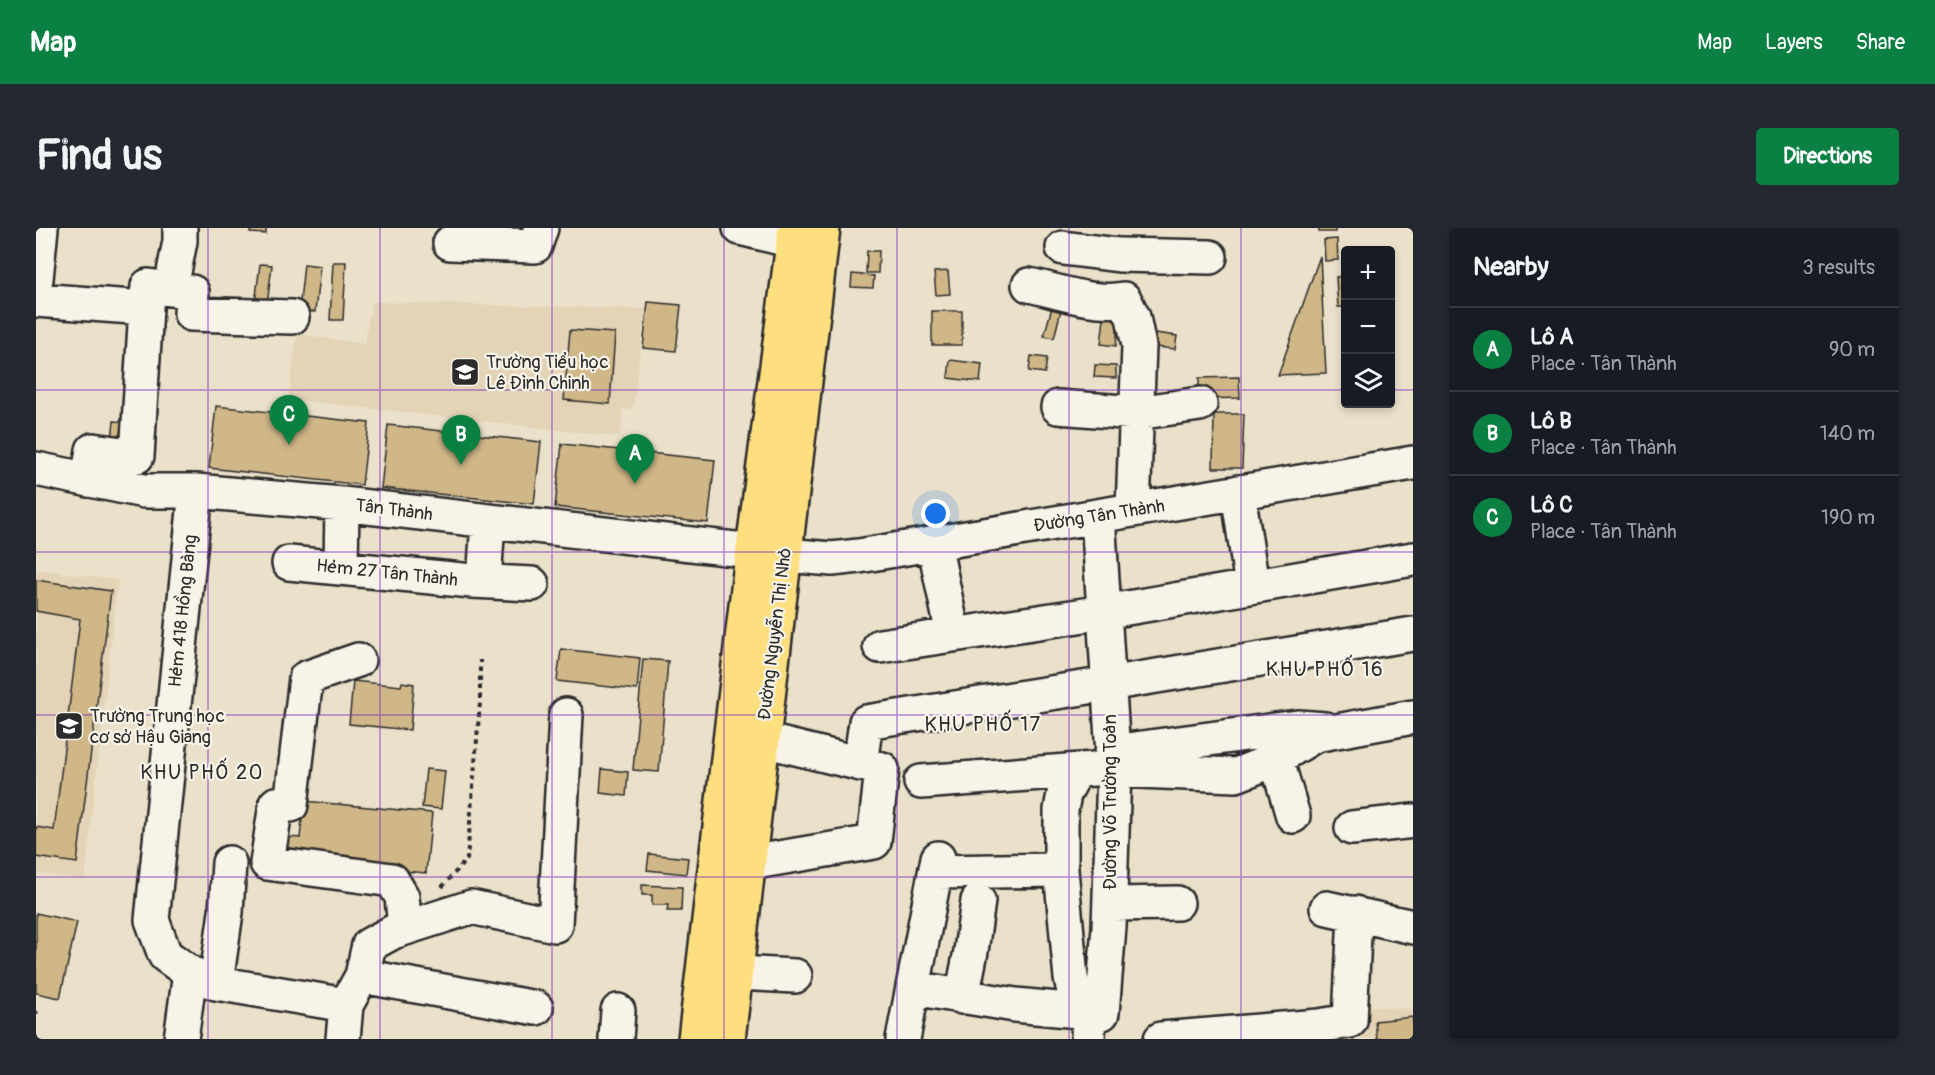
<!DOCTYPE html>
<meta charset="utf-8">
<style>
:root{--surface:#171b24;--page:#242831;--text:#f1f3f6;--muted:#9ea1a6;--line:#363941;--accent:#0b8043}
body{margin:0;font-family:Pangolin,sans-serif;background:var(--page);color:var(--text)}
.controls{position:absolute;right:18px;top:18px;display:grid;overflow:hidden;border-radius:6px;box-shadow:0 3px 9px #0003}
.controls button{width:54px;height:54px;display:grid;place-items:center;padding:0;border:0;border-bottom:2px solid var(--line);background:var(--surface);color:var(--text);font:30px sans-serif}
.you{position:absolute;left:900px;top:286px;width:21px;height:21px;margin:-15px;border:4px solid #fff;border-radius:50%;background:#1a73e8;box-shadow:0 0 0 9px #1a73e833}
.badge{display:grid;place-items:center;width:39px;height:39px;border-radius:50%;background:var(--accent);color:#fff;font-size:20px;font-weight:700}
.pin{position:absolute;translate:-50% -50px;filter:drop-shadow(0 2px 3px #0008)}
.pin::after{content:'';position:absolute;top:32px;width:21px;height:18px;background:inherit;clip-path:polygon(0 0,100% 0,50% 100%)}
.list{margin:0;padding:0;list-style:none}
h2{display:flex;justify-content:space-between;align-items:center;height:78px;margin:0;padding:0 24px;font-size:26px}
h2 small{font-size:20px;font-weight:400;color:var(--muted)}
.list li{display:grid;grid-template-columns:39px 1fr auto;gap:18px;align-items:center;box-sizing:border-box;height:84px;padding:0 24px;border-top:2px solid var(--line)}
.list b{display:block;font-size:22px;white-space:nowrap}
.list p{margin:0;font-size:20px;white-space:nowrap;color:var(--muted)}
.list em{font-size:20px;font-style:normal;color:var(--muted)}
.icon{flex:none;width:33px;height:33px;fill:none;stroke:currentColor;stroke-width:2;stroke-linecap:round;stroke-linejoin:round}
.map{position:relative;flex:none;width:1377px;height:811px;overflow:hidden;border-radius:6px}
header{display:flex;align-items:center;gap:36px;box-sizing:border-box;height:84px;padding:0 30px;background:var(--accent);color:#fff}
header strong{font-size:28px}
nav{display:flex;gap:33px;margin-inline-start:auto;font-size:21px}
.intro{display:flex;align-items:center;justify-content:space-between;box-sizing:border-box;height:144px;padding:0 36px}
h1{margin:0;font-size:42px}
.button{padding:15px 27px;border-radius:6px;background:var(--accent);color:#fff;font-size:21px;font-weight:700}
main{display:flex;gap:36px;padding:0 36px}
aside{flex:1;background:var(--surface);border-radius:6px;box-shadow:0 3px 9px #0003}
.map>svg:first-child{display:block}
.built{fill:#e3d4b7}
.building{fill:#d0b787;stroke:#2b2b2b;stroke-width:1.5}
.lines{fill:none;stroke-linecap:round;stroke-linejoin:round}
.minor-casing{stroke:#2b2b2b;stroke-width:38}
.major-casing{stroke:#2b2b2b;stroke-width:38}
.path{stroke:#2b2b2b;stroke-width:4;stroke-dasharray:4.5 4.5;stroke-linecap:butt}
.minor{stroke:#f7f3e8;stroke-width:33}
.major{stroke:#fedf80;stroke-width:33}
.grid{fill:none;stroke:#7b2cbf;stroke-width:1.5;stroke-opacity:0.55}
.labels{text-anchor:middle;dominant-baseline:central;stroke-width:4.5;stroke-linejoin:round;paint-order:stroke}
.poi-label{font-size:18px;fill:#2b2b2b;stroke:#f7f3e8;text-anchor:start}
.street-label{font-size:18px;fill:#2b2b2b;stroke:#f7f3e8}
.neighbourhood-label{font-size:20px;letter-spacing:1.5px;fill:#2b2b2b;stroke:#f7f3e8}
</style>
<header>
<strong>Map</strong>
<nav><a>Map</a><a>Layers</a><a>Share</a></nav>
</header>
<div class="intro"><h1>Find us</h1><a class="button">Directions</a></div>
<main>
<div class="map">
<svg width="1377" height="811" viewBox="0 0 1377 811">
<rect width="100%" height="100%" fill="#ebe1cb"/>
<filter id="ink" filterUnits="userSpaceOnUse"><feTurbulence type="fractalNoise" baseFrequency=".0167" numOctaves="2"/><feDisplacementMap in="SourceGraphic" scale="12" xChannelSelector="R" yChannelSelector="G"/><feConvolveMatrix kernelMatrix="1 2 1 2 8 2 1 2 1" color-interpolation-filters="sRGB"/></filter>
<g filter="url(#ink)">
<path class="built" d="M336 74 609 81 597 182 587 181 584 209 252 171 261 106 328 116Z
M0 341 82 352 49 652 0 645Z
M1319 777 1377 781V811H1322Z"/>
<path class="building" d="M215 0H230V6L214 5Z
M1283 0H1299V4H1283Z
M1301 11 1302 32 1289 33 1288 12Z
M831 23H843L842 45H830Z
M1284 28 1290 145 1242 147Z
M297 34H310L307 92H294Z
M224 36 236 37 230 85 218 84Z
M268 36 284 38 279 84 263 83Z
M912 43 914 66 900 67 898 44Z
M816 46 838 48 837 60 815 59Z
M1310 48V79H1302L1300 49Z
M1018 72 1027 74 1018 110 1008 108Z
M612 74 645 77 640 123 607 120Z
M1069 82 1083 83 1080 118 1065 116Z
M896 83H926V117H896Z
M534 102 579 105 574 176 528 172Z
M1112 104 1141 108 1139 121 1110 118Z
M995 128 1011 130 1009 145 993 143Z
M914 132 946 136 944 154 912 150Z
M1059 137 1080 138V150L1058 149Z
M1203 149 1204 170 1163 171V150Z
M180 178 333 195 326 257 173 240Z
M1178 186H1208L1206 240H1177Z
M78 193 98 195 95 222 75 220Z
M352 197 505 214 498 276 345 260Z
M526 216 679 232 672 295 519 279Z
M0 352 75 363 41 635 0 629V599L18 602 44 391 0 383Z
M525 421 604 430 601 462 521 453Z
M607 431 632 433 623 544 597 542Z
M317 453 365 458 366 454 378 456 374 502 313 496Z
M390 541 409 543 405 581 386 579Z
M566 541 592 544 590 568 564 565Z
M268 573 396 585 390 645 244 632 246 608 264 610Z
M613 626 652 630 650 646 611 642Z
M606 657 646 659 645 683H631L632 677H616V667H606Z
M0 685 41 694 24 770 0 765Z
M1377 789V811H1341L1339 793Z"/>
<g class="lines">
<g class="minor-casing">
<path id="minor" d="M704 0 757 13
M414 15 499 18 505 0
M1027 20 1083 27 1174 29
M0 51 5 0
M993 57C1022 63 1058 77 1088 71L1097 89 1103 118 1097 282
M135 60 144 13V0
M0 72 110 80 112 58 156 64 155 86 256 89
M1022 179 1100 185 1164 176
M0 241 108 263H160L306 276 716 323
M52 252 57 222 101 228 110 80
M1202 264 1216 358
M749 327 796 331 823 328 1377 235
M253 335 436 353 496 356
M305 340 306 276
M448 353 452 294
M917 407 1068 384 1377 331
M844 418 917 407 898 315
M322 432 270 450 255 577 240 576 231 635 356 652 366 669 369 700
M1076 524 1262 499 1289 501
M1240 530 1257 588
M824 536 830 494 1072 456 1377 406
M1078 542 1200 547 1238 532 1279 507 1377 489
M1040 543 1028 566 1025 582V642L1035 750 1040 772 1053 784
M885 554 1058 541
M1316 600 1377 593
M713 635 838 614 846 541 727 512
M900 644 1025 642
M1074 676 1141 675
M1291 680 1377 699
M154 745 180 755 310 777 307 811
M700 745 759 748
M326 748 500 780
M180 755 190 684 193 635
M877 760 979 777 1053 784
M926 769 935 723 942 673
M310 777 326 748 333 717 357 704 435 679 519 697 530 487
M145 811 154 745 129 727 116 692 160 263
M580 811 582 783
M867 811 902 630
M1052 811 1053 784 1066 785 1073 699 1078 542 1062 288
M1125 811 1283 798 1314 793 1319 685"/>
</g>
<g class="major-casing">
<path id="major" d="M659 811 713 352 759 0
M692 811 787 0"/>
</g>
<path class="path" d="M406 659 431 631 444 475V432
M0 786 1 783"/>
<use href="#minor" class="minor"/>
<use href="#major" class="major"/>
</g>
</g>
<path class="grid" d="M172 0V811M344 0V811M516 0V811M688 0V811M861 0V811M1033 0V811M1205 0V811M0 162H1310M1354 162H1377M0 324H1377M0 487H1377M0 649H1377"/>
<defs>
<g id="school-square" transform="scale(1.5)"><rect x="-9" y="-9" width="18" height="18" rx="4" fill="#2b2b2b" stroke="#f7f3e8"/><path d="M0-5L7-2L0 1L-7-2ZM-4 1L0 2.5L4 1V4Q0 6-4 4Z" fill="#fff"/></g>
</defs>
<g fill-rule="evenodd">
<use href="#school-square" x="429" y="144"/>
<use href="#school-square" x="33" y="498"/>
</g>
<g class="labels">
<g class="poi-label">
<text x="450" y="134">Trường Tiểu học<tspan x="450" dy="21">Lê Đình Chinh</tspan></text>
<text x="54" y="488">Trường Trung học<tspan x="54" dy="21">cơ sở Hậu Giang</tspan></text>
</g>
<g class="street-label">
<text transform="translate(358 282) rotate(7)">Tân Thành</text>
<text transform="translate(1063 288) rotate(-9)">Đường Tân Thành</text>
<text transform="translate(351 345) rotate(6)">Hẻm 27 Tân Thành</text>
<text transform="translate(147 383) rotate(-84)">Hẻm 418 Hồng Bàng</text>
<text transform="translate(739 406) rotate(-83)">Đường Nguyễn Thị Nhỏ</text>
<text transform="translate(1074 574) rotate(-90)">Đường Võ Trường Toản</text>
</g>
<g class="neighbourhood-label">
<text x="1289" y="441">KHU PHỐ 16</text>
<text x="947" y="496">KHU PHỐ 17</text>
<text x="166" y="544">KHU PHỐ 20</text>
</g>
</g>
</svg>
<div class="controls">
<button>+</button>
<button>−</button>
<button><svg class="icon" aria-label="layers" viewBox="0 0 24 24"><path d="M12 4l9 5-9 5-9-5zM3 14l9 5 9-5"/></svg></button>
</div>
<div class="you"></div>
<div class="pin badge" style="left:599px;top:256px">A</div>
<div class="pin badge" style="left:425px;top:237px">B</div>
<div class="pin badge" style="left:253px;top:217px">C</div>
</div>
<aside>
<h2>Nearby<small>3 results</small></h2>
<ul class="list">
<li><span class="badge">A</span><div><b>Lô A</b><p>Place · Tân Thành</p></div><em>90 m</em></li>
<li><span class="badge">B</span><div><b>Lô B</b><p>Place · Tân Thành</p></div><em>140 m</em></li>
<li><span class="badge">C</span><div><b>Lô C</b><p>Place · Tân Thành</p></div><em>190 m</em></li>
</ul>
</aside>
</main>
